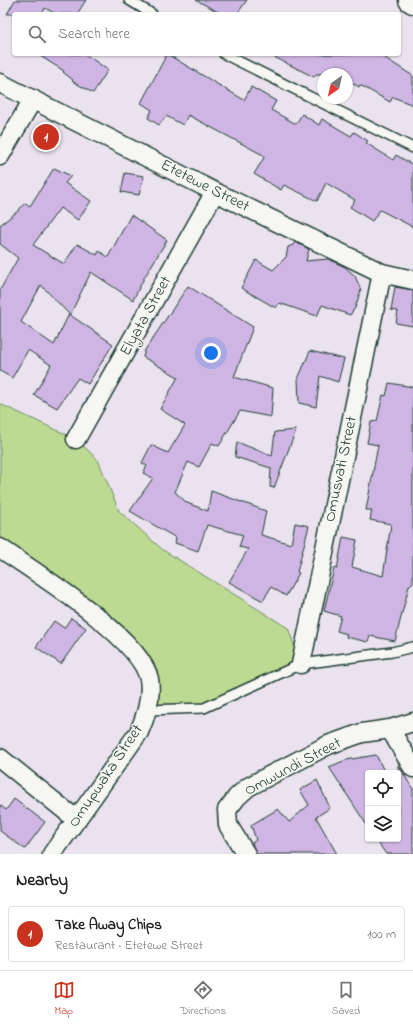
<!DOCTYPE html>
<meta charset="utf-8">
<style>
:root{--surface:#fff;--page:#f6f6f6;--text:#222;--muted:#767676;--line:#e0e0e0;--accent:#c8321e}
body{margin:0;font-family:"Indie Flower",sans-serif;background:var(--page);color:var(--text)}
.controls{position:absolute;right:12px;bottom:12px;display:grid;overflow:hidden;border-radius:4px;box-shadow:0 1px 3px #0004}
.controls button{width:36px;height:36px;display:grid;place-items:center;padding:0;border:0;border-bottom:1px solid var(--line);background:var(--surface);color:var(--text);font:20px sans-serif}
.compass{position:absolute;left:317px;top:68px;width:36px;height:36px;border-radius:50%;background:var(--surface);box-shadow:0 1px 3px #0004;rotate:214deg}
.you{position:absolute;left:211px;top:353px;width:14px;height:14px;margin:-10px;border:3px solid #fff;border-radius:50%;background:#1a73e8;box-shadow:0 0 0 6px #1a73e833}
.badge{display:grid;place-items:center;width:26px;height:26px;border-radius:50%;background:var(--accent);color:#fff;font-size:13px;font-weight:700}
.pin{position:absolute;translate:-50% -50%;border:2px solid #fff;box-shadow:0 1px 4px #0006}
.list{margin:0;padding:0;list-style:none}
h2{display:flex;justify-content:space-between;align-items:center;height:52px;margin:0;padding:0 16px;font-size:17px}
h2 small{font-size:13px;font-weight:400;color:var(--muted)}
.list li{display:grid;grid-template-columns:26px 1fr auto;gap:12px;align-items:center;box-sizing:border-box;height:56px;margin:0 8px 8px;padding:0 8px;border:1px solid var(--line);border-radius:4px}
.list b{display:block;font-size:15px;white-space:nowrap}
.list p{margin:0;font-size:13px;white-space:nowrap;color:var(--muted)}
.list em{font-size:13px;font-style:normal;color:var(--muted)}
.icon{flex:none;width:22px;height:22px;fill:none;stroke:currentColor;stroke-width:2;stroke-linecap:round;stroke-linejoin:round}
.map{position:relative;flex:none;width:413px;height:854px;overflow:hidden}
.search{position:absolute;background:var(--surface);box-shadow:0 1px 3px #0004;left:12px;right:12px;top:12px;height:44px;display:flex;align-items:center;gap:10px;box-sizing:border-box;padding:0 14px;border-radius:4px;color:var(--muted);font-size:15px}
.sheet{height:116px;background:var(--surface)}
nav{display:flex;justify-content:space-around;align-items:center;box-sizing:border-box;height:56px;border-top:1px solid var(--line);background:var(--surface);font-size:11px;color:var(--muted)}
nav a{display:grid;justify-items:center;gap:2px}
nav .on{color:var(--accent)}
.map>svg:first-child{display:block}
.green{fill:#bcda92;stroke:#6e8c63}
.building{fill:#cfb5e3;stroke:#1f3d34;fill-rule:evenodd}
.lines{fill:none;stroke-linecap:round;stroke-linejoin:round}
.lane-casing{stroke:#1f3d34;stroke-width:12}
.street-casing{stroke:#1f3d34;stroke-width:21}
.secondary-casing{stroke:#1f3d34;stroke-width:25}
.lane{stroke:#f6f6f2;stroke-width:9}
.street{stroke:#f6f6f2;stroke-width:18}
.secondary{stroke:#f6f6f2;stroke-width:22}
.labels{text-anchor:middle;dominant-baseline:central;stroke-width:3;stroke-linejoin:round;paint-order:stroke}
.street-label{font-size:16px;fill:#1f3d34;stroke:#f6f6f2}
</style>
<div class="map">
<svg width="413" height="854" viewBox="0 0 413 854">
<rect width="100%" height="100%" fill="#eae2ee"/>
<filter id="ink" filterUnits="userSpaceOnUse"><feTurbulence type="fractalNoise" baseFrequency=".025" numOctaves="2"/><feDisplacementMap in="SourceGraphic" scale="8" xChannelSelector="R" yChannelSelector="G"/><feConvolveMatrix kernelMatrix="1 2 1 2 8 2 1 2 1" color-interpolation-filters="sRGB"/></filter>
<g filter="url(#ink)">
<path class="green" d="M0 404 76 439 98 460 119 511 163 550 288 628 301 664 204 708 148 710 136 653 0 548Z"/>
<path class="building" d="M15 0H86L77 14H56L45 8 42 14H7Z
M196 0H247L237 14H222Z
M37 54H85L108 70 93 93 72 81 73 80 63 72 64 71Z
M167 54 244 100 251 87 276 101 271 110 296 124 302 114 319 125 322 119 351 136 354 132 368 141 366 143 393 160 396 155 413 165V227L380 210 372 221 350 207 355 200 326 183 317 201 284 185 281 190 254 174 265 156 188 115 183 125 166 116 159 125 148 118 152 110 141 103Z
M268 54H379L413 76V105L393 97 390 102 360 85 359 87 347 80V74H316L314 77Z
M54 168 71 176 65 183 91 201 78 220 60 208 33 245 64 264 77 244 97 255 99 251 108 257 131 215 167 240 144 278 133 300 91 272 70 315 113 344 88 384 78 378 57 408 34 395 51 365 28 350 12 378 0 371V290L18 258 0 244V225L18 211 25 203 30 206ZM41 285 69 314 54 345 21 322Z
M125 173 144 176 139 195 121 192Z
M295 242 309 249 306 261 328 259 345 267 355 276 361 290 355 308 350 315 322 305 317 316 279 303 276 308 241 288 256 260 273 270 286 257 288 247 293 245Z
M188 286 253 327 234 377 273 388 271 417 240 411 219 446 212 443 199 467 188 462 175 492 187 503 208 511 211 491 266 511 261 535 291 544 295 523 309 526 297 572 299 573 286 596 271 587 263 601 229 582 248 549 239 547 243 535 207 525 198 551 175 543 176 538 130 511 153 478 143 473 147 466 142 463 151 445 168 453 185 425 160 409 178 377 143 357 145 350Z
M395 287 413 290V326L396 323 398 311 391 310Z
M310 351 344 359 338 382 320 376 316 407 299 403 298 379Z
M389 383 413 387V582L409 586 395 641 370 636 368 642 346 637 347 634 337 631 341 616 324 611 334 568 337 569 343 537 357 540 352 567 383 576 391 524 370 520 372 510H366L378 445 367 443 371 422 377 421 383 395 386 396Z
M296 430 274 488 270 487 271 468 235 457 237 442 272 456 275 432Z
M71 618 86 628 61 664 36 647 54 621 64 628Z
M376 755 385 773H368V827L329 767 346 760Z
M398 765 413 789V854H386L379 844 386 839H398Z
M317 780 330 808 316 817 337 854H256L252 843 256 840 251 825 278 809 289 822 309 805 300 790Z
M14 799 45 822 25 849 0 831V805L6 810Z"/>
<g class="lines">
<g class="lane-casing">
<path id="lane" d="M129 0 152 14
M224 54 413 148
M148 710 204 708 301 664 392 652 413 647"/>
</g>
<g class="street-casing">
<path id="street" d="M0 83 215 192 382 273 413 280
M0 156 33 99
M76 439 215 192
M0 548C35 572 141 638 149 679 152 696 146 716 139 732L52 854
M301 664 382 273
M390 729 413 768
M0 758 77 820
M246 854 228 825 227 810 237 797 248 787 328 745 362 733 390 729 413 722"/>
</g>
<g class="secondary-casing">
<path id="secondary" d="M410 0 413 2"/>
</g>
<use href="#lane" class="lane"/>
<use href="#street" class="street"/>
<use href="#secondary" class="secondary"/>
</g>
</g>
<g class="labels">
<g class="street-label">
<text transform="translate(205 186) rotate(27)">Etetewe Street</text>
<text transform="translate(146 316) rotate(-61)">Elyata Street</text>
<text transform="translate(341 469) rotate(-78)">Omusvati Street</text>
<text transform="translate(293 767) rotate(-28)">Omwundi Street</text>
<text transform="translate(106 776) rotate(-56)">Omupwaka Street</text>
</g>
</g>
</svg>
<div class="controls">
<button><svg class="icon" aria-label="locate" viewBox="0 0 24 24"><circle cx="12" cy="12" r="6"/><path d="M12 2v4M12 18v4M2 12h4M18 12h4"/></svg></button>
<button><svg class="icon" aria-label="layers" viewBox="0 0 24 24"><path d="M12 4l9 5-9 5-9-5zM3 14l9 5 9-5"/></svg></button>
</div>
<svg class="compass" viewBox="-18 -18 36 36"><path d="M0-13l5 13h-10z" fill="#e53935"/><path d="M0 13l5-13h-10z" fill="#767676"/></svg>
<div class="you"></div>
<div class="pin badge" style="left:46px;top:137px">1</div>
<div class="search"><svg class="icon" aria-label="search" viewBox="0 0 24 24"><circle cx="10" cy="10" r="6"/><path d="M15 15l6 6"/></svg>Search here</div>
</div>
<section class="sheet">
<h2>Nearby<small></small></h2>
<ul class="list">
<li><span class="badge">1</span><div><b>Take Away Chips</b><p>Restaurant · Etetewe Street</p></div><em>100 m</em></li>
</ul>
</section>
<nav>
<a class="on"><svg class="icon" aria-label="map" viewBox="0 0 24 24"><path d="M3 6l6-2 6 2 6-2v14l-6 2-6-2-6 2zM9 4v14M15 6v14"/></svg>Map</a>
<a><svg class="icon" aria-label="directions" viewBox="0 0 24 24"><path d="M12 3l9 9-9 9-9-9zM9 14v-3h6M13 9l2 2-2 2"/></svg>Directions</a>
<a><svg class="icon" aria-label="saved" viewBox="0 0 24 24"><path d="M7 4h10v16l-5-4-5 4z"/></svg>Saved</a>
</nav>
